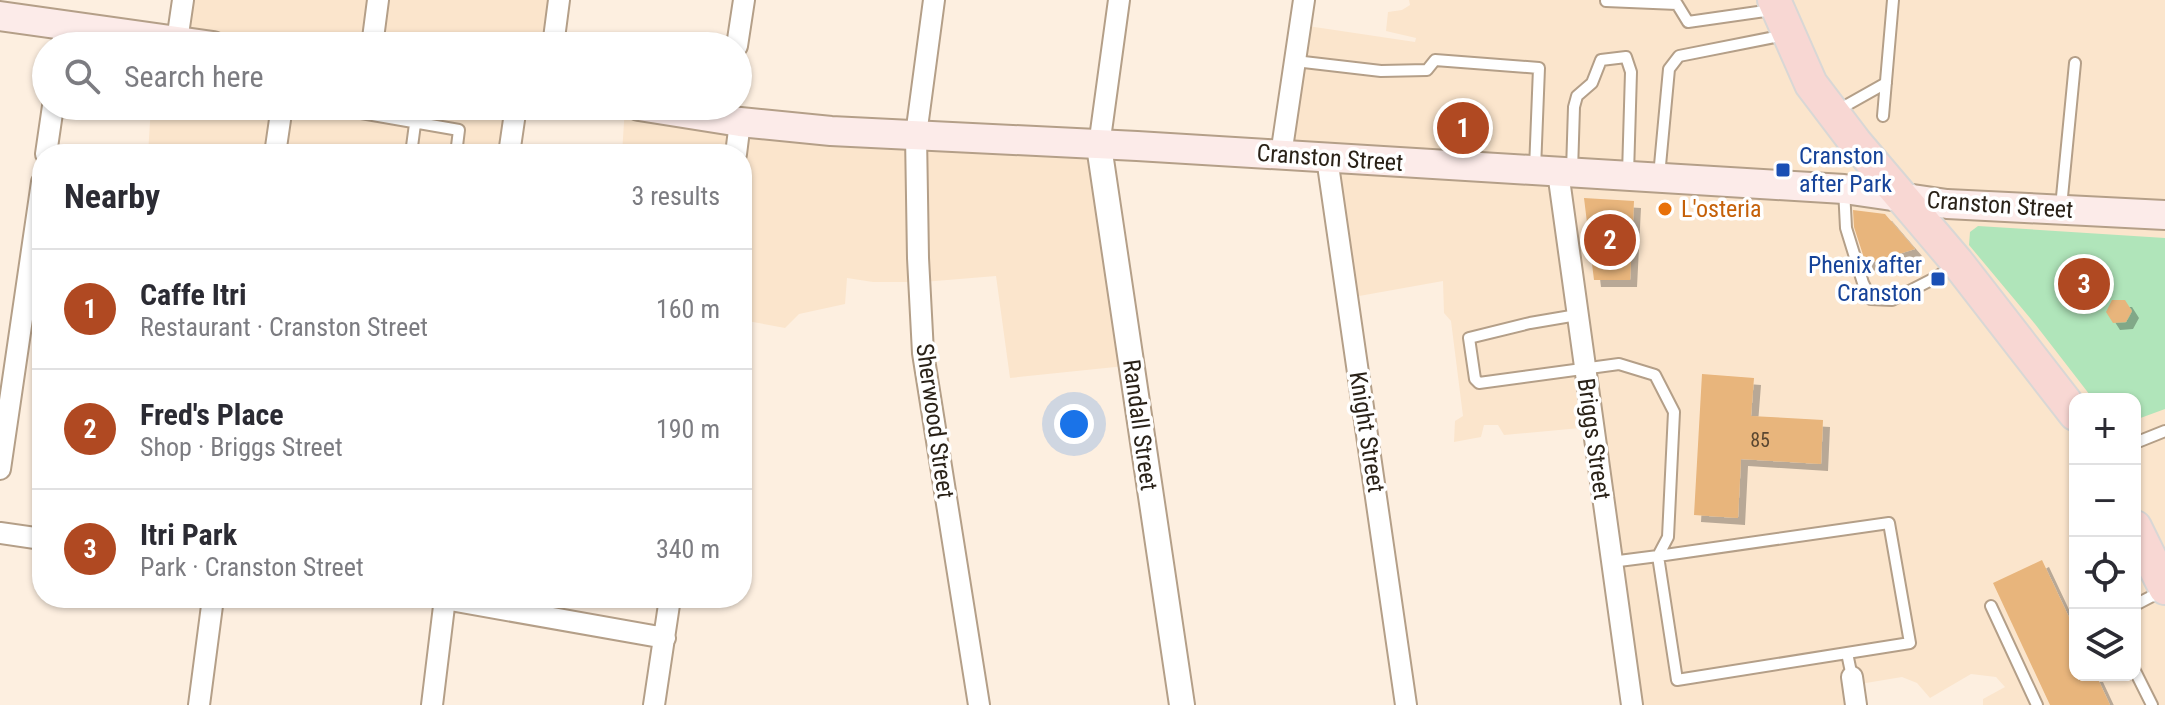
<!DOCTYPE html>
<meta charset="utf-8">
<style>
:root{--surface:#fff;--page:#f7f7f7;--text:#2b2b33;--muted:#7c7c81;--line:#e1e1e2;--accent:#b04922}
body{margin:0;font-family:"Roboto Condensed",sans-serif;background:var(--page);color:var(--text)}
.controls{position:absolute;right:24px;bottom:24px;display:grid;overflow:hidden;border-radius:16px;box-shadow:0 2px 6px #0004}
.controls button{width:72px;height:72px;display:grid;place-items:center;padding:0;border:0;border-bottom:2px solid var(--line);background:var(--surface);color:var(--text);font:40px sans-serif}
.you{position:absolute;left:1074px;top:424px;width:28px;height:28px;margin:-20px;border:6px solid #fff;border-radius:50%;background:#1a73e8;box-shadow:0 0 0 12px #1a73e833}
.badge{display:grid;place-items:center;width:52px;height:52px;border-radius:50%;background:var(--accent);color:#fff;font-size:26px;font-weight:700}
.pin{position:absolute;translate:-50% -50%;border:4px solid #fff;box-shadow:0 2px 8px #0006}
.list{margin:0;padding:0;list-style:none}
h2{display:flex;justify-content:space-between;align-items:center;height:104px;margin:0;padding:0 32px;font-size:34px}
h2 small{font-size:26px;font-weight:400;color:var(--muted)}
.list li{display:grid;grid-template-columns:52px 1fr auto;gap:24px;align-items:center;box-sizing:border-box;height:120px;padding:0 32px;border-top:2px solid var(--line)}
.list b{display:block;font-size:30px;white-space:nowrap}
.list p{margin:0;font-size:26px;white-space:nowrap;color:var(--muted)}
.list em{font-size:26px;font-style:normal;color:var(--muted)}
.icon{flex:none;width:44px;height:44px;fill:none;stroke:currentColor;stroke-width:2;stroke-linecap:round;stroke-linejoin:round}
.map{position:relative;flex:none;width:2165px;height:705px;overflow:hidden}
.search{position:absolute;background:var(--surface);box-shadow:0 2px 6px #0004;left:32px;top:32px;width:720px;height:88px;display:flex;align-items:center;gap:20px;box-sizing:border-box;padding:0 28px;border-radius:44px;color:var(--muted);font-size:30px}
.panel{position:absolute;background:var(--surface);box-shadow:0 2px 6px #0004;left:32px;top:144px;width:720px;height:464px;border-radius:32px}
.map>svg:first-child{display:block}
.built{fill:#fbe5cc;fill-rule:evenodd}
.green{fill:#b0e5ba}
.building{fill:#e8b57c;filter:url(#shadow)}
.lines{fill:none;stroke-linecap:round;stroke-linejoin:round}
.service-casing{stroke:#b49f88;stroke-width:14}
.minor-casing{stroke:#b49f88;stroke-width:24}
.tertiary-casing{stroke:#b49f88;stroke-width:28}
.secondary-casing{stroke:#b49f88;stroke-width:32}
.primary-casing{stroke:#d9d7d5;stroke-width:36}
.service{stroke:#fff;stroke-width:10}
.minor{stroke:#fff;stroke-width:20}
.tertiary{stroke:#fff;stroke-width:24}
.secondary{stroke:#fcebe9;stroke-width:28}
.primary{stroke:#f8d7d3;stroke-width:32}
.transit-dot{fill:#1a4fb4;stroke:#fff;stroke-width:3}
.food-dot{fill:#e8710a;stroke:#fff;stroke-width:3}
.labels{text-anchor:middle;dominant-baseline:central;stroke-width:7;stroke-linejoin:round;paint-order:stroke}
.number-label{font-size:20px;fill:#5a4731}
.transit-label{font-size:24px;fill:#164399;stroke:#fff;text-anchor:start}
.street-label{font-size:24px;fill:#2a2218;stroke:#fff}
.food-label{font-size:24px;fill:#c56008;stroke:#fff;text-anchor:start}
</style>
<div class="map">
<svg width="2165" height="705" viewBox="0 0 2165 705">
<defs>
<filter id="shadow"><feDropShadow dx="7" dy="7" stdDeviation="0" flood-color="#0004"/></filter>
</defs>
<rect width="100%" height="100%" fill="#fdefe0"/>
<path class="built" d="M181 0H557L551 46H149L175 37Z
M1409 0H2165V705H1983V699L2005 687 1996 677 1971 674 1930 698 1917 683 1902 677 1854 685 1853 705H1631L1591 427 1504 435 1498 425H1484L1481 437 1454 442 1455 421 1463 416 1451 321 1444 313 1443 281 1348 298 1325 163 1284 154 1301 25 1415 42 1416 38 1386 31 1388 12 1402 10 1410 5ZM2075 399H2135V675H2075Z
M151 106H513L507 154H148Z
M625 106 1090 145 1125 366 1010 378 996 276 923 282H873L847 278 845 304 799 314 785 328 742 320V154H622Z"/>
<path class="green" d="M1978 226 2165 238V409L2135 420V399H2093L2035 324 1969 245 1970 232Z"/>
<path class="building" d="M1584 198 1634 201 1630 280H1594Z
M1853 210 1885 214 1915 249 1866 264 1854 227Z
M2112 300H2125L2132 311 2126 322 2113 323 2106 312Z
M1702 374 1754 378 1751 416 1823 420 1821 464 1741 459 1738 518 1694 515Z
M2042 560 2075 630V675H2096L2110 705H2050L1993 583Z"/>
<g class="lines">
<g class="service-casing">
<path id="service" d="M1606 1 1677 4 1688 22 1772 10
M1295 61 1381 71 1427 70 1435 60 1539 68 1535 169
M321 106 459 130 456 154
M1838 110 1886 83
M1883 116 1893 0
M411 154 415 124
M1572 171 1574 107 1577 96 1592 83 1601 60 1626 57 1631 72 1628 174
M1659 176 1669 69 1679 56 1785 35
M1844 189 1846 228 1863 283 1871 299 1892 300 1937 277 1955 264
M2061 207 2075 63
M1577 315 1530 323 1469 338 1475 379 1479 383 1619 364 1655 375 1674 412 1668 537 1658 556 1611 562
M2135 443 2165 431
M2135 605 2162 591
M1991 606 2037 705
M1847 653 1677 680 1658 556 1889 523 1910 643 1847 653 1852 677
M2135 671 2152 705"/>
</g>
<g class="minor-casing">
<path id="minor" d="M934 0 916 135 918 258 923 353 979 705
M177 41 183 0
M62 46 65 26
M372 46 378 0
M553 46 559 0
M737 46 744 0
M1099 146 1119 0
M46 154 53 106
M275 154 282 106
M509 154 516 106
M736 154 740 122
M1281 155 1304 0
M1327 158 1406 705
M1558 172 1632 705
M0 469 42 182
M0 533 42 539
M439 598 665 638
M1852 677 1856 705
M199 705 213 598
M432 705 445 598
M654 705 670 598"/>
</g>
<g class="tertiary-casing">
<path id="tertiary" d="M1099 146 1182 705"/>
</g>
<g class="secondary-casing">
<path id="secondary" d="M0 16 213 46
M639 106 740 122 831 131 1137 146 1844 189 1947 204 2165 215"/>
</g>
<g class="primary-casing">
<path id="primary" d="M1774 0 1811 84 1855 142 1957 262 2075 414
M2135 527 2165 588"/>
</g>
<use href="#service" class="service"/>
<use href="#minor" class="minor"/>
<use href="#tertiary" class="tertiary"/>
<use href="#secondary" class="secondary"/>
<use href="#primary" class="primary"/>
</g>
<g class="transit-dot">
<rect x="1775" y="162" width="16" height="16" rx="4"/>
<rect x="1930" y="271" width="16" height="16" rx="4"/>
</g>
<circle class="food-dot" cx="1665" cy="209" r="8"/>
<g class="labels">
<g class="number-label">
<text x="1760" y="440">85</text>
</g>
<g class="transit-label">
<text x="1799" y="156">Cranston<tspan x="1799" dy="28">after Park</tspan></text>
<text x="1922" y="265" text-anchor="end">Phenix after<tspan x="1922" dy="28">Cranston</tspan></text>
</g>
<g class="street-label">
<text transform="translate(1330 158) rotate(4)">Cranston Street</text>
<text transform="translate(2000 205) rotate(4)">Cranston Street</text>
<text transform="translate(935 421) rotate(82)">Sherwood Street</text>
<text transform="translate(1140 425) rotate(82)">Randall Street</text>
<text transform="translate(1367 432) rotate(81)">Knight Street</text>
<text transform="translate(1594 439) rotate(82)">Briggs Street</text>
</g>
<g class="food-label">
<text x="1681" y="209">L'osteria</text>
</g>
</g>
</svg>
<div class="controls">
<button>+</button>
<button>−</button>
<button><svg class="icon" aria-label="locate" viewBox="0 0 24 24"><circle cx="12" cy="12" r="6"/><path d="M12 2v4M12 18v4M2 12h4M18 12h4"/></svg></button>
<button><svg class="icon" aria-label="layers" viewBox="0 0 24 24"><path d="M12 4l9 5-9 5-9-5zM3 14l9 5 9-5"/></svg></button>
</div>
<div class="you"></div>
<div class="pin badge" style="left:1463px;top:128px">1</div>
<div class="pin badge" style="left:1610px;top:240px">2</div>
<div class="pin badge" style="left:2084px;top:284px">3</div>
<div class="search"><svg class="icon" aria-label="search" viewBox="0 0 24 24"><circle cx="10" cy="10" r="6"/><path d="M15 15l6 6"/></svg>Search here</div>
<section class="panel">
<h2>Nearby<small>3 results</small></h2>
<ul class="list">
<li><span class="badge">1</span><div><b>Caffe Itri</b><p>Restaurant · Cranston Street</p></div><em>160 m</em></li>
<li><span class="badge">2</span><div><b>Fred's Place</b><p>Shop · Briggs Street</p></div><em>190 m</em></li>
<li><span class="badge">3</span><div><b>Itri Park</b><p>Park · Cranston Street</p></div><em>340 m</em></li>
</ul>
</section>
</div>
